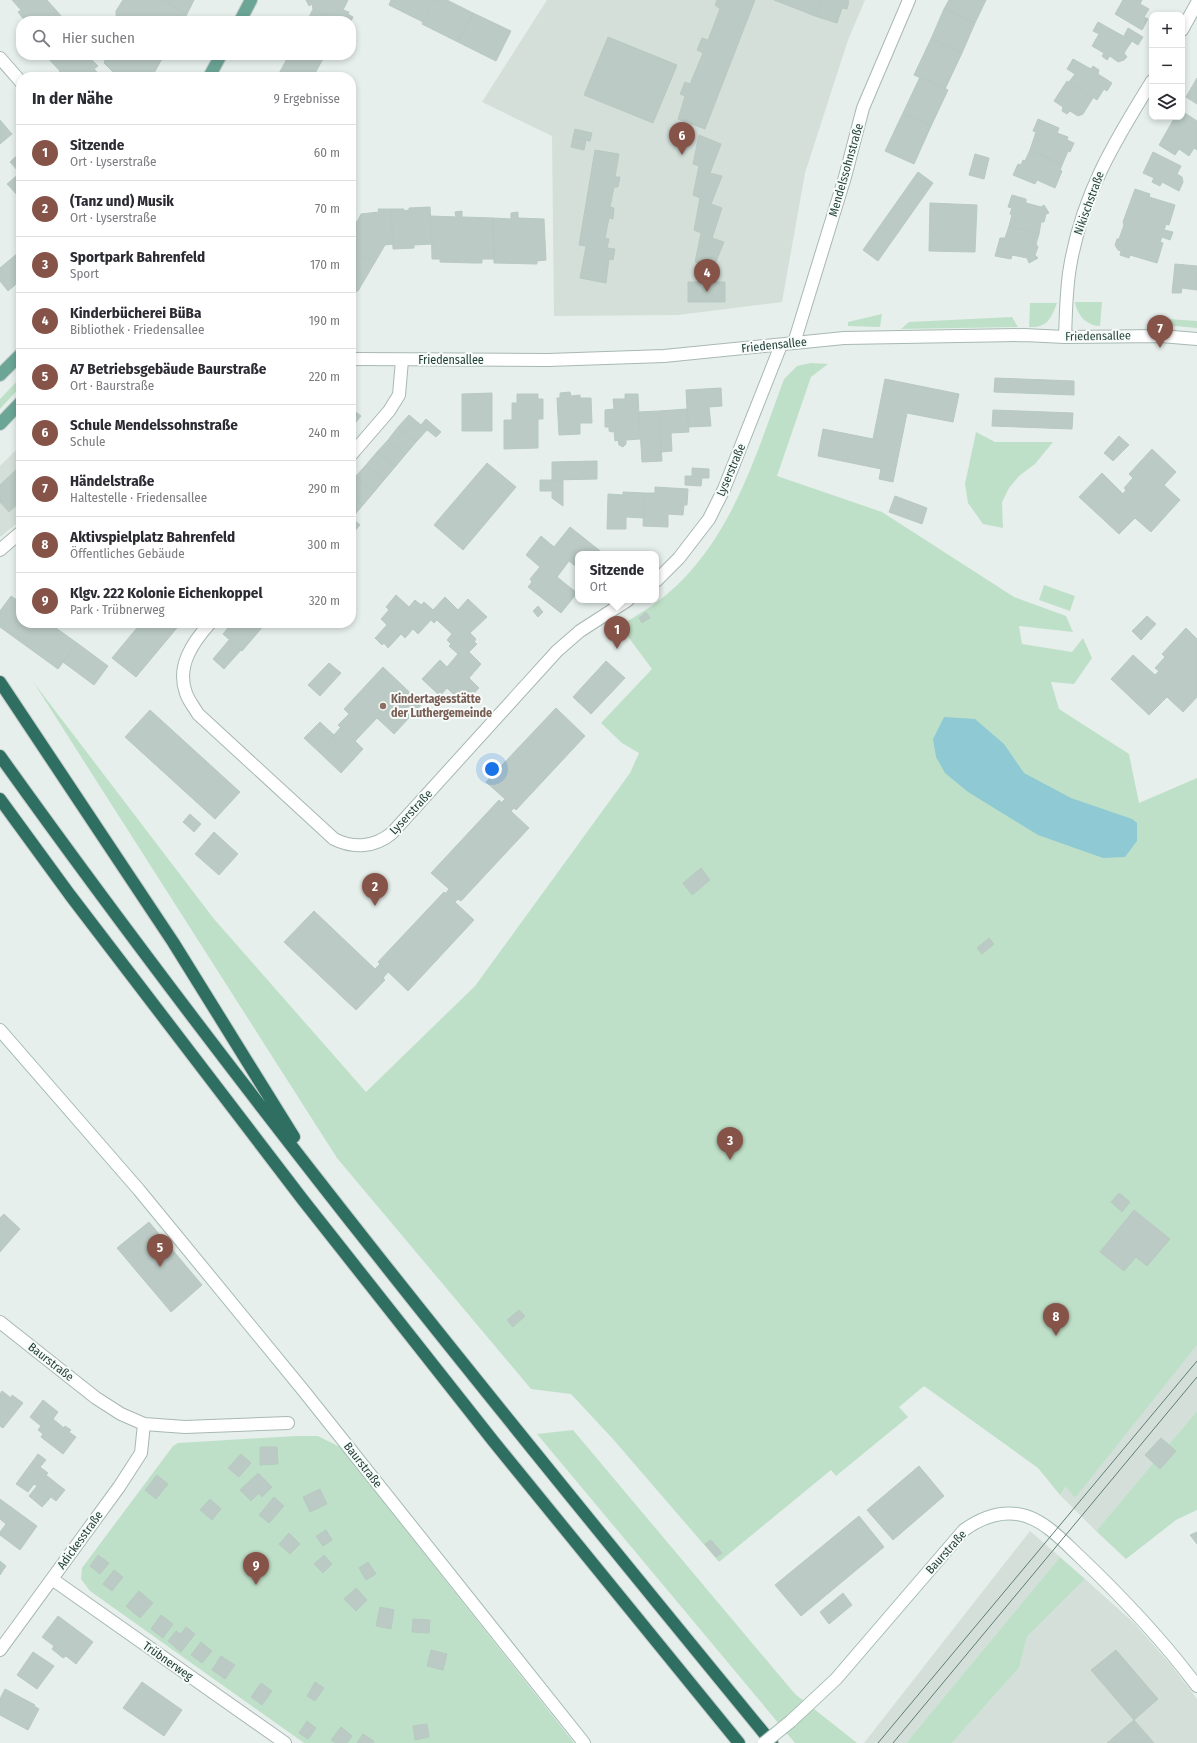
<!DOCTYPE html>
<html lang="de">
<meta charset="utf-8">
<style>
:root{--surface:#fff;--page:#f2f2f3;--text:#2b2b33;--muted:#7c7c81;--line:#e1e1e2;--accent:#855347}
body{margin:0;font-family:"Fira Sans Condensed",sans-serif;background:var(--page);color:var(--text)}
.controls{position:absolute;right:12px;top:12px;display:grid;overflow:hidden;border-radius:8px;box-shadow:0 2px 6px #0003}
.controls button{width:36px;height:36px;display:grid;place-items:center;padding:0;border:0;border-bottom:1px solid var(--line);background:var(--surface);color:var(--text);font:20px sans-serif}
.you{position:absolute;left:492px;top:769px;width:14px;height:14px;margin:-10px;border:3px solid #fff;border-radius:50%;background:#1a73e8;box-shadow:0 0 0 6px #1a73e833}
.badge{display:grid;place-items:center;width:26px;height:26px;border-radius:50%;background:var(--accent);color:#fff;font-size:13px;font-weight:700}
.pin{position:absolute;translate:-50% -33px;filter:drop-shadow(0 1px 2px #0008)}
.pin::after{content:'';position:absolute;top:21px;width:14px;height:12px;background:inherit;clip-path:polygon(0 0,100% 0,50% 100%)}
.popup{position:absolute;left:575px;top:551px;width:84px;height:52px;box-sizing:border-box;display:grid;place-content:center;border-radius:8px;background:var(--surface);filter:drop-shadow(0 1px 3px #0005);font-size:13px;white-space:nowrap;color:var(--muted)}
.popup b{font-size:15px;color:var(--text)}
.popup::after{content:'';position:absolute;left:50%;top:100%;margin-left:-8px;border:8px solid transparent;border-top-color:var(--surface)}
.list{margin:0;padding:0;list-style:none}
h2{display:flex;justify-content:space-between;align-items:center;height:52px;margin:0;padding:0 16px;font-size:17px}
h2 small{font-size:13px;font-weight:400;color:var(--muted)}
.list li{display:grid;grid-template-columns:26px 1fr auto;gap:12px;align-items:center;box-sizing:border-box;height:56px;padding:0 16px;border-top:1px solid var(--line)}
.list b{display:block;font-size:15px;white-space:nowrap}
.list p{margin:0;font-size:13px;white-space:nowrap;color:var(--muted)}
.list em{font-size:13px;font-style:normal;color:var(--muted)}
.icon{flex:none;width:22px;height:22px;fill:none;stroke:currentColor;stroke-width:2;stroke-linecap:round;stroke-linejoin:round}
.map{position:relative;flex:none;width:1197px;height:1743px;overflow:hidden}
.search{position:absolute;background:var(--surface);box-shadow:0 2px 6px #0003;left:16px;top:16px;width:340px;height:44px;display:flex;align-items:center;gap:10px;box-sizing:border-box;padding:0 14px;border-radius:16px;color:var(--muted);font-size:15px}
.panel{position:absolute;background:var(--surface);box-shadow:0 2px 6px #0003;left:16px;top:72px;width:340px;height:556px;border-radius:16px}
.map>svg:first-child{display:block}
.built{fill:#d4dfda}
.green{fill:#bfe0c8}
.water{fill:#8ec9d4}
.building{fill:#bbcac4;stroke:#b8c9c2}
.lines{fill:none;stroke-linecap:round;stroke-linejoin:round}
.minor-casing{stroke:#a8b8b2;stroke-width:14}
.tertiary-casing{stroke:#a8b8b2;stroke-width:14}
.secondary-casing{stroke:#a4bbb3;stroke-width:14}
.primary-casing{stroke:#c2cac8;stroke-width:14}
.motorway-casing{stroke:#c2cac8;stroke-width:14}
.minor{stroke:#fff;stroke-width:12}
.tertiary{stroke:#fff;stroke-width:12}
.secondary{stroke:#fff;stroke-width:12}
.primary{stroke:#6aa596;stroke-width:12}
.motorway{stroke:#2f6f62;stroke-width:12}
.tram{stroke:#5f7d75;stroke-width:1}
.secondary-bridge-casing{stroke:#a4bbb3;stroke-width:14;stroke-linecap:butt}
.secondary-bridge{stroke:#fff;stroke-width:12}
.education-dot{fill:#8d6e63;stroke:#f7fbf9;stroke-width:1.5}
.labels{text-anchor:middle;dominant-baseline:central;stroke-width:4;stroke-linejoin:round;paint-order:stroke}
.street-label{font-size:12px;fill:#24423a;stroke:#f7fbf9}
.education-label{font-size:12px;font-weight:bold;fill:#785e54;stroke:#f7fbf9;text-anchor:start}
</style>
<div class="map">
<svg width="1197" height="1743" viewBox="0 0 1197 1743">
<rect width="100%" height="100%" fill="#e6efeb"/>
<path class="built" d="M547 0H865L848 40 805 173 782 302 678 315 554 316 552 136 482 102Z
M21 445V520L0 537V466Z
M1197 1327V1411L1096 1531 1060 1495Z
M1030 1531 1060 1557 906 1743H864Z
M1085 1579 1135 1624 1171 1665 1197 1699V1743H952L1019 1668 1027 1637Z"/>
<path class="green" d="M1075 302H1102L1100 326C1087 326 1077 315 1075 302Z
M1030 303H1057C1051 319 1047 328 1029 327Z
M882 314 880 327 848 326V322Z
M1012 317 1018 327 901 329 909 322Z
M1154 318 1197 321V328L1153 324Z
M811 363 828 364 811 377 777 476 882 512 1014 597 1066 616 1073 632 1019 626 1022 644 1072 652 1083 638 1092 658 1074 684 1051 682 1059 709 1129 754 1139 803 1197 778V1345L1075 1498 1066 1487 1060 1495 1038 1468 924 1386 899 1407 908 1417 836 1476 831 1470 719 1562 612 1438 571 1394 531 1389 337 1158 34 683 214 919 366 1092 475 986 630 773 639 753 622 743 601 723 652 669 620 626C635 616 652 607 666 595 731 541 756 455 784 379L797 366Z
M21 377V386L0 409V399Z
M976 432 995 442H1053L1035 464 1019 476 1009 488 1002 502 1003 528 983 524 968 503 965 484Z
M1044 585 1075 596 1070 611 1039 600Z
M1197 1411V1510L1176 1520 1126 1559 1096 1531Z
M573 1430 795 1694 857 1743H795L537 1434Z
M296 1436H318L340 1447 574 1743H304L90 1591 81 1579 82 1568 173 1446 178 1443Z
M1060 1557 1085 1579 1027 1637 1019 1668 952 1743H906Z"/>
<path class="water" d="M944 717 975 719 1004 744 1024 773 1071 798 1132 819 1137 823V841L1125 857 1103 858 1038 835 968 792 945 773 936 757 933 739Z"/>
<path class="building" d="M12 0H47L63 18 62 21H29L27 19 25 21 18 12 21 10Z
M123 0H163L187 14 183 21H119L116 19V11Z
M163 0H194L187 14Z
M306 0H348L343 10 349 12 348 14 353 17 351 21H336L313 9 312 4 309 6Z
M391 0H434L423 22 389 5Z
M434 0H447L473 13 458 42 422 24Z
M717 0H755L705 129 678 119 685 96 680 94 685 82 690 84 703 53 697 50 702 38 708 40 720 9 715 5Z
M774 0H821L815 16Z
M821 0H846L849 1 847 9 842 8 837 23 815 16Z
M949 0H986L975 23 944 9Z
M1123 0H1142L1140 4 1149 9 1144 17 1148 19 1142 30 1115 14Z
M313 9 336 21H307Z
M944 9 975 23 962 53 931 39Z
M473 13 511 31 496 61 458 42Z
M1098 22 1132 41 1124 53 1127 57 1124 60 1118 62 1110 56 1107 60 1102 56 1104 53 1092 46 1099 34 1093 31Z
M1128 28 1143 37 1138 45 1124 36Z
M608 37 677 65 653 123 584 95Z
M931 39 962 53 945 89 914 75Z
M45 55H83L89 61 91 59 98 66 94 69 102 77H61L58 73 60 71Z
M107 55H164L152 77H118L104 63Z
M289 55H325L313 77H299L282 68Z
M1073 59 1091 69 1093 66 1099 70 1098 74 1112 83 1107 91 1104 89 1097 100 1069 82 1075 74 1067 69Z
M282 68 299 77H277Z
M920 77 948 90 931 126 903 113Z
M1197 78V104L1186 97Z
M1067 81 1093 98 1083 114 1078 116 1070 111 1067 114 1062 111 1063 107 1054 101Z
M1182 111 1197 121V150L1194 148 1189 156 1179 149 1175 155 1159 145 1175 117H1182Z
M903 113 931 126 914 164 885 151Z
M1038 119 1059 128 1057 133 1068 137 1067 140 1074 143 1070 152 1068 151 1062 165 1030 150 1036 132 1033 131Z
M0 120 12 134 0 144Z
M575 129 592 133 590 141 573 137Z
M699 135 721 144 710 173 722 176 711 204 722 208 712 238 724 242 713 269 695 262 701 233 694 230 700 198 693 195 699 166 693 164Z
M573 137 586 140 584 150 571 147Z
M595 150 619 154 615 177H620L618 187H614L610 207 614 208 613 219 609 218 605 238 609 239 607 248 615 249 613 260 609 259 606 283 580 278 586 246 579 245Z
M1030 150 1062 165 1060 170 1062 171 1055 188 1037 180 1035 184 1013 175 1018 164 1021 165 1023 160 1025 161Z
M21 152V172L20 173 10 162Z
M1153 152 1181 166 1177 174 1182 177 1183 182 1179 191 1162 182 1160 186 1152 182 1154 178 1143 173Z
M975 154 989 158 984 179 969 175Z
M21 172V199L7 184Z
M918 172 933 183 878 261 863 250Z
M1135 189 1150 194 1149 197 1175 205 1169 225 1166 224 1164 230 1173 232 1170 240 1162 237 1160 242 1163 243 1157 263 1130 255 1129 258 1120 255 1121 251 1118 250 1115 245 1117 239H1119L1124 225 1123 222Z
M1012 195 1026 199V203L1041 207 1044 205 1049 213 1046 214 1044 222H1041L1039 234 1009 226 1012 215 1010 214 1012 208 1008 207Z
M930 203 977 205 975 252 929 251Z
M430 207 432 244 414 245V248L393 249 391 209H404V211L409 210V208Z
M378 209H391L393 244 385 245 375 262 351 250V224L354 220 357 222 361 214 379 212Z
M462 211V217L493 218 494 259H482V263H475L440 262V259H432L431 216 456 217 455 212Z
M518 212V218L544 219 546 260 537 261V264L494 263 493 218 511 219V213Z
M1009 226 1039 234 1036 244 1038 247 1035 255 1038 258 1029 263 1027 258 1012 255 1011 259 995 256 1000 238H1005Z
M351 250 375 262 358 291 351 292Z
M19 252 21 254V280L8 291 0 281V268Z
M1175 264 1197 266V290L1182 288 1181 293H1172Z
M688 282H725V302H688Z
M995 378 1074 381V395L994 392Z
M885 379 959 394 953 422 907 413 893 482 879 479 881 469 818 456 823 429 873 439Z
M721 388 722 406 709 407 711 426 688 427 686 390Z
M570 392 571 396 580 395V398H591L592 423H580V434L559 435 557 398H560V393Z
M492 393V431H462V394Z
M517 394H538V399H543V419H538V448L504 449V420H512V403H517Z
M625 394H638L640 439 626 440V444L623 447 619 445 618 440 615 441 614 431 612 432 609 431V427H605V410L614 409 613 399H625Z
M351 408 361 416 351 428Z
M687 409 689 432 671 433 672 451 661 452 659 411Z
M993 410 1073 413 1072 429 992 426Z
M659 411 662 461 642 462 639 412Z
M409 415 427 430 416 442 398 427Z
M426 419 441 432 436 437 421 425Z
M398 427 416 442 405 455 388 440Z
M1119 436 1129 445 1113 461 1104 453Z
M388 440 405 455 395 467 377 452Z
M1152 449 1176 472 1164 485 1180 500 1151 532 1135 518 1119 534 1079 497 1102 473 1123 494 1126 490 1124 488 1133 478 1129 474Z
M377 452 395 467 384 480 366 465Z
M597 461V479L552 480V462Z
M487 463 516 487 463 550 434 525Z
M21 465V501L9 512 0 502V485Z
M366 465 384 480 374 492 356 476Z
M692 468 709 469V478H702L701 486 685 485V476H692Z
M356 476 374 492 363 505 351 494V483Z
M540 480H552V491H540Z
M552 480H563V506L552 498Z
M655 487 688 489 687 505H684L683 515 668 514V527L643 526 645 493H655Z
M623 492 645 493 644 518 626 517V529H607L608 494 623 495Z
M351 494 363 505 352 518 351 517Z
M895 496 927 508 922 524 889 512Z
M351 517 360 525 351 535Z
M570 527 604 554H578V568L569 561 557 577 577 593 561 613 528 587 532 582 530 579 540 567 526 555 541 536 554 547Z
M396 595 409 607 415 600 421 605 424 602 433 610 445 597 458 610 468 599 487 617 470 633 476 639 474 642 477 644 469 652 481 664 469 678 479 688 464 704 447 688 440 696 422 679 440 660 447 667 458 654 449 646 451 644 447 640 452 634 437 620 434 623 431 620 418 634 413 629 405 638 401 634 388 648 384 643 382 645 375 638 387 625 381 619 389 610 386 607Z
M11 596 21 603V623H49L77 643 58 669 0 627V611Z
M538 606 543 612 538 617 533 611Z
M646 612 650 618 642 623 639 618Z
M1147 616 1156 624 1141 640 1132 631Z
M141 623H181L136 677 112 658Z
M232 623H266L242 651 223 634Z
M1186 628 1197 639V697L1183 712 1167 697 1149 715 1111 679 1133 655 1155 675 1159 671 1155 668 1165 657 1162 654Z
M229 640 241 650 224 669 213 659Z
M77 643 108 666 94 685 63 662Z
M606 661 625 678 591 714 573 697Z
M329 663 341 673 320 696 308 685Z
M383 667 422 704 394 734 377 718 355 741 338 725 349 714 344 709Z
M556 708 585 736 516 810 514 808 511 811 501 803 505 799 486 782Z
M150 710 240 792 215 819 125 737Z
M320 722 335 736 319 752 304 738Z
M341 727 363 749 341 773 319 752Z
M499 800 529 828 461 901 458 899 455 902 446 893 449 889 431 873Z
M190 814 201 824 194 832 183 822Z
M214 832 238 854 219 875 195 854Z
M701 868 710 880 692 895 683 883Z
M444 892 474 920 408 991 378 962Z
M314 911 375 969 380 964 388 972 383 978 385 980 356 1010 284 942Z
M989 938 994 944 982 954 977 948Z
M1119 1193 1130 1202 1122 1212 1111 1202Z
M1134 1210 1170 1239 1147 1266 1136 1257 1124 1271 1100 1252Z
M4 1214 20 1229 0 1252V1218Z
M149 1222 202 1285 171 1312 117 1248Z
M519 1310 525 1316 513 1327 507 1320Z
M2 1391 11 1398 12 1395 23 1403 3 1428 0 1426V1394Z
M43 1400 58 1412 53 1419 64 1428 65 1426 71 1430 69 1432 76 1437 63 1454 41 1437 43 1434 38 1430 41 1426 30 1417Z
M1161 1438 1176 1451 1160 1469 1145 1455Z
M260 1447H277L278 1464 260 1465Z
M38 1454 46 1460 40 1467 48 1473 46 1475 65 1490 56 1501 51 1497 42 1507 29 1496 37 1486 34 1484 28 1492 16 1484Z
M241 1454 251 1463 239 1477 228 1468Z
M919 1466 944 1496 893 1540 867 1510Z
M258 1473 272 1487 262 1497 259 1493 251 1501 240 1490Z
M157 1475 168 1484 156 1499 145 1490Z
M320 1489 327 1504 310 1512 303 1497Z
M274 1497 284 1506 269 1523 259 1515Z
M0 1499 37 1526 20 1550 0 1535V1532L6 1524 0 1519Z
M210 1499 221 1509 212 1520 200 1510Z
M859 1516 884 1547 801 1616 775 1585Z
M326 1530 332 1540 323 1546 316 1536Z
M1197 1532V1544L1190 1535Z
M289 1533 300 1544 290 1554 279 1544Z
M711 1540 722 1553 716 1557 705 1544Z
M98 1555 109 1563 100 1574 90 1566Z
M324 1555 332 1564 323 1573 314 1564Z
M0 1561 6 1566 0 1575Z
M368 1562 376 1574 366 1580 359 1568Z
M114 1570 123 1577 112 1591 103 1584Z
M356 1588 367 1600 356 1611 344 1599Z
M139 1591 153 1603 140 1618 126 1606Z
M843 1593 852 1605 829 1624 820 1612Z
M380 1607 394 1610 391 1629 376 1626Z
M161 1615 173 1624 163 1638 151 1629Z
M58 1616 93 1642 76 1664 66 1656 63 1658 52 1649 54 1646 42 1637Z
M413 1619 430 1620 429 1633 412 1632Z
M186 1627 195 1634 181 1652 168 1641 176 1631 181 1634Z
M201 1642 212 1651 202 1663 191 1655Z
M431 1650 447 1654 443 1670 427 1666Z
M1116 1650 1158 1699 1134 1720 1091 1670Z
M33 1652 54 1666 37 1689 17 1675Z
M221 1656 235 1665 225 1679 212 1670Z
M142 1682 182 1710 164 1736 123 1708Z
M315 1682 324 1688 315 1701 307 1696Z
M261 1683 272 1691 262 1705 251 1697Z
M5 1689 35 1705 34 1706 39 1709 28 1730 0 1715V1699Z
M1134 1720 1154 1743H1107Z
M307 1721 316 1728 308 1739 299 1733Z
M427 1724 429 1737 415 1740 413 1726Z
M341 1727 352 1736 347 1743H336L331 1740Z
M363 1734 374 1741 373 1743H357Z"/>
<g class="lines">
<g class="minor-casing">
<path id="minor" d="M1182 30 1197 3
M0 58 21 82
M1065 337C1066 314 1066 290 1070 267 1082 195 1114 142 1152 81
M794 343 845 177 863 108 909 0
M351 455 389 411 399 395 402 360
M0 550 21 532
M656 581 679 558 709 519 724 489 781 345
M210 623C193 642 176 666 186 693 188 700 194 707 198 714L334 839C354 849 375 847 392 833L557 651 580 631 628 600
M0 1322 96 1398 121 1414 144 1424 185 1427 288 1423
M52 1579 285 1743
M0 1650 119 1487 141 1453 144 1424"/>
</g>
<g class="tertiary-casing">
<path id="tertiary" d="M351 359 548 360 664 356 844 338 1024 335 1065 337 1161 336 1197 339"/>
</g>
<g class="secondary-casing">
<path id="secondary" d="M0 1030 139 1190 303 1390 584 1743
M791 1721 836 1679 964 1530C982 1517 1003 1509 1026 1516 1047 1523 1063 1541 1079 1556 1121 1596 1162 1639 1197 1686"/>
</g>
<g class="primary-casing">
<path id="primary" d="M240 21 251 0
M209 77 221 55
M0 375 21 354
M0 424 21 402"/>
</g>
<g class="motorway-casing">
<path id="motorway" d="M0 682 173 942 294 1137
M0 756C243 1096 507 1420 772 1743
M0 799 70 895 303 1200 494 1442 739 1743"/>
</g>
<use href="#minor" class="minor"/>
<use href="#tertiary" class="tertiary"/>
<use href="#secondary" class="secondary"/>
<use href="#primary" class="primary"/>
<use href="#motorway" class="motorway"/>
<path class="tram" d="M878 1743 1197 1361
M893 1743 1197 1377"/>
<g class="secondary-bridge-casing">
<path id="secondary-bridge" d="M764 1743 791 1721"/>
</g>
<use href="#secondary-bridge" class="secondary-bridge"/>
</g>
<circle class="education-dot" cx="383" cy="706" r="4"/>
<g class="labels">
<g class="street-label">
<text transform="translate(846 170) rotate(-74)">Mendelssohnstraße</text>
<text transform="translate(1089 203) rotate(-70)">Nikischstraße</text>
<text transform="translate(1098 336) rotate(-1)">Friedensallee</text>
<text transform="translate(774 345) rotate(-6)">Friedensallee</text>
<text x="451" y="360">Friedensallee</text>
<text transform="translate(731 470) rotate(-67)">Lyserstraße</text>
<text transform="translate(411 812) rotate(-47)">Lyserstraße</text>
<text transform="translate(51 1362) rotate(38)">Baurstraße</text>
<text transform="translate(363 1465) rotate(52)">Baurstraße</text>
<text transform="translate(80 1540) rotate(-54)">Adickesstraße</text>
<text transform="translate(946 1552) rotate(-48)">Baurstraße</text>
<text transform="translate(168 1661) rotate(35)">Trübnerweg</text>
</g>
<g class="education-label">
<text x="391" y="699">Kindertagesstätte<tspan x="391" dy="14">der Luthergemeinde</tspan></text>
</g>
</g>
</svg>
<div class="controls">
<button>+</button>
<button>−</button>
<button><svg class="icon" aria-label="layers" viewBox="0 0 24 24"><path d="M12 4l9 5-9 5-9-5zM3 14l9 5 9-5"/></svg></button>
</div>
<div class="you"></div>
<div class="pin badge" style="left:617px;top:649px">1</div>
<div class="popup"><b>Sitzende</b>Ort</div>
<div class="pin badge" style="left:375px;top:906px">2</div>
<div class="pin badge" style="left:730px;top:1160px">3</div>
<div class="pin badge" style="left:707px;top:292px">4</div>
<div class="pin badge" style="left:160px;top:1267px">5</div>
<div class="pin badge" style="left:682px;top:155px">6</div>
<div class="pin badge" style="left:1160px;top:348px">7</div>
<div class="pin badge" style="left:1056px;top:1336px">8</div>
<div class="pin badge" style="left:256px;top:1585px">9</div>
<div class="search"><svg class="icon" aria-label="search" viewBox="0 0 24 24"><circle cx="10" cy="10" r="6"/><path d="M15 15l6 6"/></svg>Hier suchen</div>
<section class="panel">
<h2>In der Nähe<small>9 Ergebnisse</small></h2>
<ul class="list">
<li><span class="badge">1</span><div><b>Sitzende</b><p>Ort · Lyserstraße</p></div><em>60 m</em></li>
<li><span class="badge">2</span><div><b>(Tanz und) Musik</b><p>Ort · Lyserstraße</p></div><em>70 m</em></li>
<li><span class="badge">3</span><div><b>Sportpark Bahrenfeld</b><p>Sport</p></div><em>170 m</em></li>
<li><span class="badge">4</span><div><b>Kinderbücherei BüBa</b><p>Bibliothek · Friedensallee</p></div><em>190 m</em></li>
<li><span class="badge">5</span><div><b>A7 Betriebsgebäude Baurstraße</b><p>Ort · Baurstraße</p></div><em>220 m</em></li>
<li><span class="badge">6</span><div><b>Schule Mendelssohnstraße</b><p>Schule</p></div><em>240 m</em></li>
<li><span class="badge">7</span><div><b>Händelstraße</b><p>Haltestelle · Friedensallee</p></div><em>290 m</em></li>
<li><span class="badge">8</span><div><b>Aktivspielplatz Bahrenfeld</b><p>Öffentliches Gebäude</p></div><em>300 m</em></li>
<li><span class="badge">9</span><div><b>Klgv. 222 Kolonie Eichenkoppel</b><p>Park · Trübnerweg</p></div><em>320 m</em></li>
</ul>
</section>
</div>
